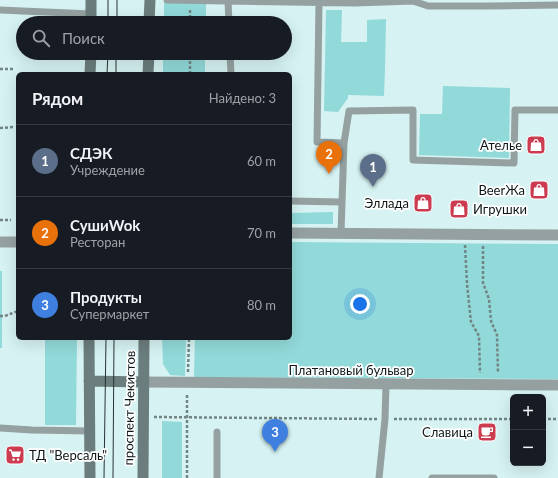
<!DOCTYPE html>
<html lang="ru">
<meta charset="utf-8">
<style>
:root{--surface:#171b24;--page:#242831;--text:#f1f3f6;--muted:#9ea1a6;--line:#363941;--accent:#cc3c51}
body{margin:0;font-family:Lato,sans-serif;background:var(--page);color:var(--text)}
.controls{position:absolute;right:12px;bottom:12px;display:grid;overflow:hidden;border-radius:6px;box-shadow:0 4px 16px #0002}
.controls button{width:36px;height:36px;display:grid;place-items:center;padding:0;border:0;border-bottom:1px solid var(--line);background:var(--surface);color:var(--text);font:20px sans-serif}
.you{position:absolute;left:360px;top:304px;width:14px;height:14px;margin:-10px;border:3px solid #fff;border-radius:50%;background:#1a73e8;box-shadow:0 0 0 6px #1a73e833}
.badge{display:grid;place-items:center;width:26px;height:26px;border-radius:50%;background:var(--accent);color:#fff;font-size:13px;font-weight:700}
.pin{position:absolute;translate:-50% -33px;filter:drop-shadow(0 1px 2px #0008)}
.pin::after{content:'';position:absolute;top:21px;width:14px;height:12px;background:inherit;clip-path:polygon(0 0,100% 0,50% 100%)}
.list{margin:0;padding:0;list-style:none}
h2{display:flex;justify-content:space-between;align-items:center;height:52px;margin:0;padding:0 16px;font-size:17px}
h2 small{font-size:13px;font-weight:400;color:var(--muted)}
.list li{display:grid;grid-template-columns:26px 1fr auto;gap:12px;align-items:center;box-sizing:border-box;height:72px;padding:0 16px;border-top:1px solid var(--line)}
.list b{display:block;font-size:15px;white-space:nowrap}
.list p{margin:0;font-size:13px;white-space:nowrap;color:var(--muted)}
.list em{font-size:13px;font-style:normal;color:var(--muted)}
.icon{flex:none;width:22px;height:22px;fill:none;stroke:currentColor;stroke-width:2;stroke-linecap:round;stroke-linejoin:round}
.map{position:relative;flex:none;width:558px;height:478px;overflow:hidden}
.search{position:absolute;background:var(--surface);box-shadow:0 4px 16px #0002;left:16px;top:16px;width:276px;height:44px;display:flex;align-items:center;gap:10px;box-sizing:border-box;padding:0 14px;border-radius:22px;color:var(--muted);font-size:15px}
.panel{position:absolute;background:var(--surface);box-shadow:0 4px 16px #0002;left:16px;top:72px;width:276px;height:268px;border-radius:6px}
.map>svg:first-child{display:block}
.green{fill:#92d9d9}
.lines{fill:none;stroke-linecap:round;stroke-linejoin:round}
.path{stroke:#728585;stroke-width:2.5;stroke-dasharray:3 2;stroke-linecap:butt}
.service{stroke:#95a1a1;stroke-width:7}
.minor{stroke:#95a1a1;stroke-width:11}
.secondary{stroke:#6c7d7d;stroke-width:11}
.tram{stroke:#273333;stroke-width:1}
.labels{text-anchor:middle;dominant-baseline:central;stroke-width:3.5;stroke-linejoin:round;paint-order:stroke}
.poi-label{font-size:13px;fill:#0d1717;stroke:#fff;text-anchor:end}
.street-label{font-size:13px;fill:#0d1717;stroke:#fff}
</style>
<div class="map">
<svg width="558" height="478" viewBox="0 0 558 478">
<rect width="100%" height="100%" fill="#d6f2f2"/>
<path class="green" d="M164 0H206V23H164Z
M326 10H342L341 42H367V20L386 19 385 69 384 96 348 95V98L338 112 324 111Z
M163 53H205V74H163Z
M443 86 510 88 509 158 419 155 420 114H442Z
M333 212V224H290V213Z
M290 242 558 244V379L194 377 195 338H290Z
M0 271H2V348H0Z
M45 338H77L76 425H45Z
M162 338H186L185 376 170 375 163 364Z
M162 421 182 422V478H162Z"/>
<g class="lines">
<path class="path" d="M190 23V10
M0 69H15
M190 74V53
M0 128 14 127
M0 220H11
M465 245 467 284 471 322 479 336 480 373
M483 246V283L489 299 491 321 497 335 498 373
M0 316H5L18 311
M188 372 189 338
M154 417 377 419
M394 419H513
M543 419H558
M187 478V393"/>
<path class="service" d="M167 0 355 3 413 1V0
M228 0 229 23
M413 1 428 6H490L558 5
M319 2 317 142 344 143
M0 10 91 14
M230 53 231 74
M290 201 342 202
M341 233 344 143 349 111 413 110V160L514 163 515 110H558
M0 428 32 430 90 431
M217 432V478
M379 478 385 419 386 384
M432 478H494"/>
<path class="minor" d="M290 233 558 235
M0 242H18
M143 382 558 385"/>
<path class="secondary" d="M91 23V0
M149 23 150 0
M90 74 91 53
M148 74 149 53
M89 338 90 478
M89 381 143 382
M143 478 144 338"/>
<path class="tram" d="M108 23V0
M117 23V0
M107 74 108 53
M116 74V53
M104 478 106 338
M113 478 114 338"/>
</g>
<defs>
<g id="shop-square" transform="scale(1)"><rect x="-9" y="-9" width="18" height="18" rx="4" fill="#cc3c51" stroke="#fff"/><path d="M-5-2.5h2.3a2.7 3.5 0 0 1 5.4 0H5L5.5 6h-11ZM-1.5-2.5h3a1.5 2.3 0 0 0-3 0Z" fill="#fff"/></g>
<g id="cafe-square" transform="scale(1)"><rect x="-9" y="-9" width="18" height="18" rx="4" fill="#cc3c51" stroke="#fff"/><path d="M-5.5-4.5H6V0H3Q3 3.5 0 3.5H-2.5Q-5.5 3.5-5.5 0ZM3-3.2v2h1.7v-2ZM-6 4.5H4V6H-6Z" fill="#fff"/></g>
<g id="supermarket-square" transform="scale(1)"><rect x="-9" y="-9" width="18" height="18" rx="4" fill="#cc3c51" stroke="#fff"/><path d="M-6-5.5h2.5l.6 2H6L4.5 2H-2.5L-4.4-4H-6ZM-1.5 3.2a1.3 1.3 0 1 0 .1 0ZM3 3.2a1.3 1.3 0 1 0 .1 0Z" fill="#fff"/></g>
</defs>
<g fill-rule="evenodd">
<use href="#shop-square" x="536" y="145"/>
<use href="#shop-square" x="539" y="190"/>
<use href="#shop-square" x="423" y="203"/>
<use href="#shop-square" x="459" y="209"/>
<use href="#cafe-square" x="487" y="432"/>
<use href="#supermarket-square" x="15" y="455"/>
</g>
<g class="labels">
<g class="poi-label">
<text x="522" y="145">Ателье</text>
<text x="525" y="190">BeerЖа</text>
<text x="409" y="203">Эллада</text>
<text x="473" y="209" text-anchor="start">Игрушки</text>
<text x="473" y="432">Славица</text>
<text x="29" y="455" text-anchor="start">ТД "Версаль"</text>
</g>
<g class="street-label">
<text x="351" y="370">Платановый бульвар</text>
<text transform="translate(129 408) rotate(-89)">проспект Чекистов</text>
</g>
</g>
</svg>
<div class="controls">
<button>+</button>
<button>−</button>
</div>
<div class="you"></div>
<div class="pin badge" style="left:373px;top:187px;background:#5c6f8a">1</div>
<div class="pin badge" style="left:329px;top:174px;background:#e8710a">2</div>
<div class="pin badge" style="left:275px;top:452px;background:#3f7fe0">3</div>
<div class="search"><svg class="icon" aria-label="search" viewBox="0 0 24 24"><circle cx="10" cy="10" r="6"/><path d="M15 15l6 6"/></svg>Поиск</div>
<section class="panel">
<h2>Рядом<small>Найдено: 3</small></h2>
<ul class="list">
<li><span class="badge" style="background:#5c6f8a">1</span><div><b>СДЭК</b><p>Учреждение</p></div><em>60 m</em></li>
<li><span class="badge" style="background:#e8710a">2</span><div><b>СушиWok</b><p>Ресторан</p></div><em>70 m</em></li>
<li><span class="badge" style="background:#3f7fe0">3</span><div><b>Продукты</b><p>Супермаркет</p></div><em>80 m</em></li>
</ul>
</section>
</div>
